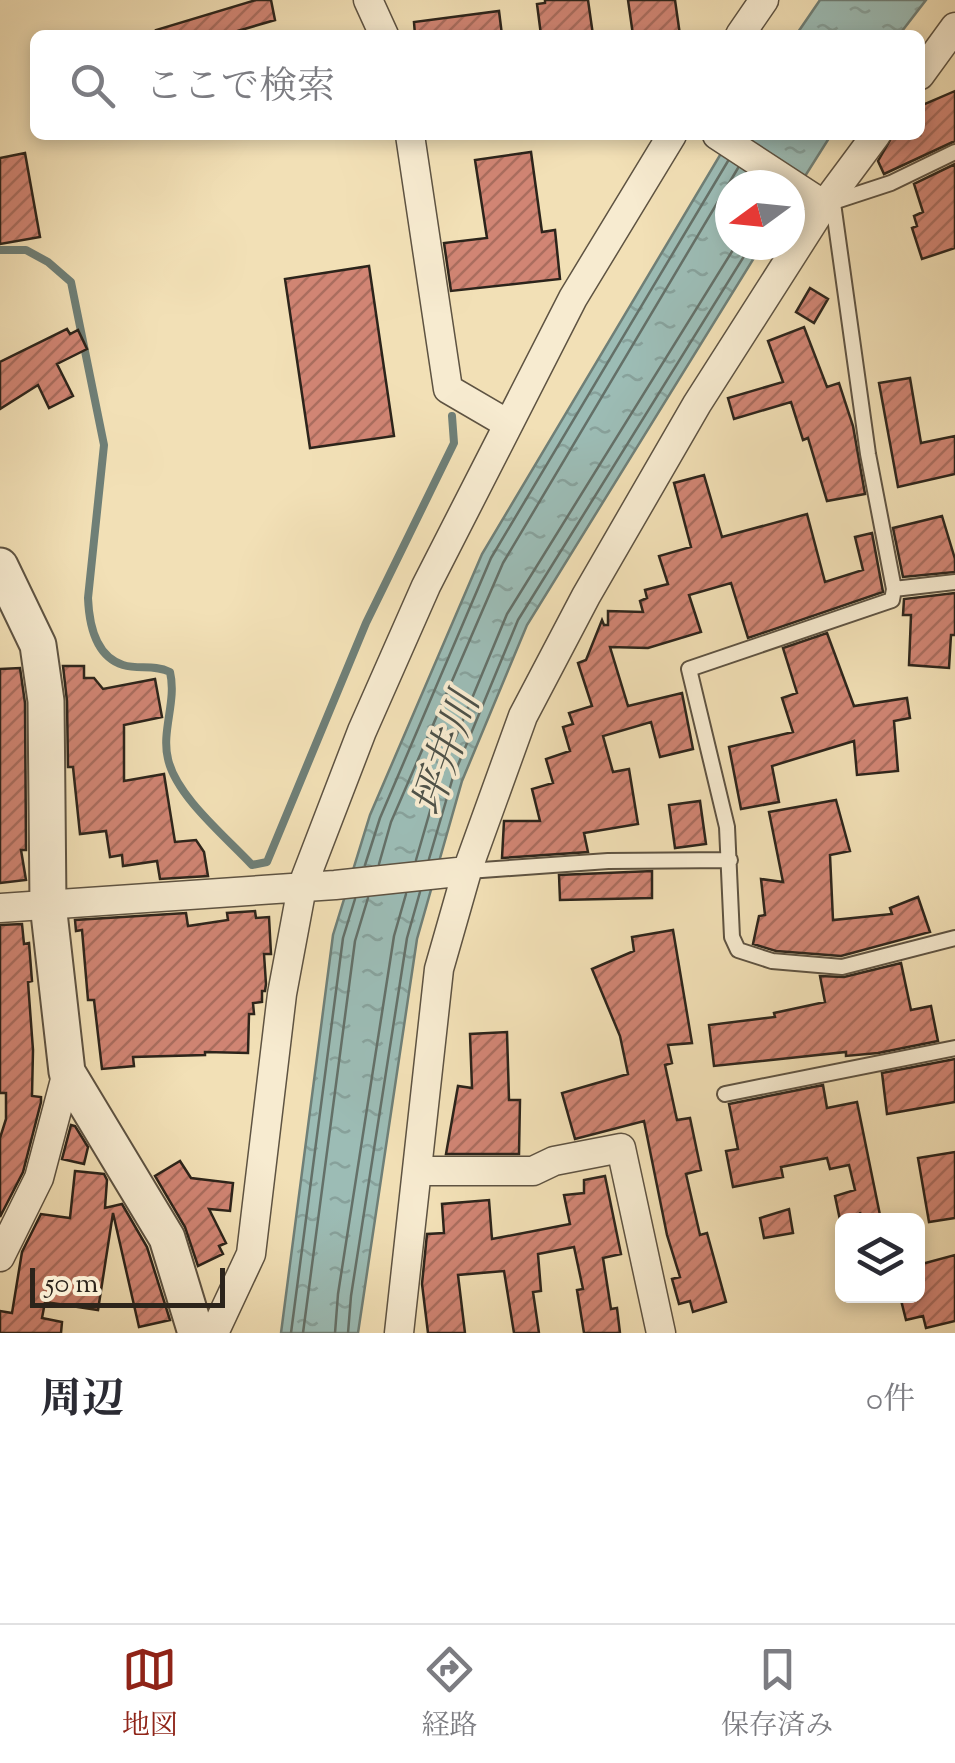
<!DOCTYPE html>
<html lang="ja">
<meta charset="utf-8">
<style>
:root{--surface:#fff;--page:#f7f7f7;--text:#2b2b33;--muted:#7c7c81;--line:#e1e1e2;--accent:#8f2418}
body{margin:0;font-family:"Sorts Mill Goudy","Noto Serif JP",serif;background:var(--page);color:var(--text)}
.controls{position:absolute;right:30px;bottom:30px;display:grid;overflow:hidden;border-radius:15px;box-shadow:0 5px 15px #0003}
.controls button{width:90px;height:90px;display:grid;place-items:center;padding:0;border:0;border-bottom:2px solid var(--line);background:var(--surface);color:var(--text);font:50px sans-serif}
.compass{position:absolute;left:715px;top:170px;width:90px;height:90px;border-radius:50%;background:var(--surface);box-shadow:0 5px 15px #0003;rotate:255deg}
.scale{position:absolute;left:30px;bottom:25px;width:195px;box-sizing:border-box;padding-left:10px;border:5px solid #2c241b;border-top:0;font-size:28px;line-height:35px;white-space:nowrap;color:#2c241b;-webkit-text-stroke:8px #f7ebd0;paint-order:stroke}
.list{margin:0;padding:0;list-style:none}
h2{display:flex;justify-content:space-between;align-items:center;height:130px;margin:0;padding:0 40px;font-size:42px}
h2 small{font-size:32px;font-weight:400;color:var(--muted)}
.icon{flex:none;width:55px;height:55px;fill:none;stroke:currentColor;stroke-width:2;stroke-linecap:round;stroke-linejoin:round}
.map{position:relative;flex:none;width:955px;height:1333px;overflow:hidden}
.search{position:absolute;background:var(--surface);box-shadow:0 5px 15px #0003;left:30px;right:30px;top:30px;height:110px;display:flex;align-items:center;gap:25px;box-sizing:border-box;padding:0 35px;border-radius:15px;color:var(--muted);font-size:38px}
.sheet{height:290px;background:var(--surface)}
nav{display:flex;justify-content:space-around;align-items:center;box-sizing:border-box;height:140px;border-top:2px solid var(--line);background:var(--surface);font-size:28px;color:var(--muted)}
nav a{display:grid;justify-items:center;gap:5px}
nav .on{color:var(--accent)}
.map>svg:first-child{display:block}
.water{fill:url(#water-ripples);stroke:#6f7f77;stroke-width:2.5}
.lines{fill:none;stroke-linecap:round;stroke-linejoin:round}
.shore{stroke:#647068;stroke-width:2.5}
.stream{stroke:#6f7f77;stroke-width:8}
.building{fill:url(#building-hatch);stroke:#2c241b;stroke-width:2.5}
.service-casing{stroke:#5e5342;stroke-width:18}
.minor-casing{stroke:#5e5342;stroke-width:31}
.tertiary-casing{stroke:#5e5342;stroke-width:39}
.service{stroke:#f7ebd0;stroke-width:14}
.minor{stroke:#f7ebd0;stroke-width:28}
.tertiary{stroke:#f7ebd0;stroke-width:35}
.labels{text-anchor:middle;dominant-baseline:central;stroke-width:8;stroke-linejoin:round;paint-order:stroke}
.water-label{font-size:42px;font-style:italic;fill:#4e5249;stroke:#f7ebd0}
</style>
<div class="map">
<svg width="955" height="1333" viewBox="0 0 955 1333">
<defs>
<pattern id="water-ripples" width="26" height="14" patternUnits="userSpaceOnUse" patternTransform="scale(2.5)"><rect width="26" height="14" fill="#9cbcb5"/><path d="M2 4q2-2 4 0t4 0M15 11q2-2 4 0t4 0" fill="none" stroke="#87a19b"/></pattern>
<pattern id="building-hatch" width="6" height="6" patternUnits="userSpaceOnUse" patternTransform="scale(2.5)"><rect width="6" height="6" fill="#d18574"/><path d="M-1 1l2-2M0 6l6-6M5 7l2-2" fill="none" stroke="#aa6d5e"/></pattern>
</defs>
<rect width="100%" height="100%" fill="#f2e0b6"/>
<filter id="stains"><feTurbulence type="fractalNoise" baseFrequency=".002" numOctaves="4"/><feColorMatrix values="0 0 0 0 .2 0 0 0 0 .09 0 0 0 0 .02 0 0 0 .5 -.17"/></filter>
<radialGradient id="worn" r=".72"><stop offset=".6" stop-color="#630" stop-opacity="0"/><stop offset="1" stop-color="#630" stop-opacity=".3"/></radialGradient>
<path class="water" d="M820 0H926L899 35H796Z
M732 135H831L790 200V185H730V245H762L527 625 462 781 417 939 358 1333H281L333 935 370 815 482 554Z"/>
<g class="lines">
<path class="shore" d="M429 859 453 777 518 620 751 245
M416 860 441 773 507 614 736 245
M379 864 391 822 503 563 738 168
M365 865 380 818 491 558 728 161
M291 1333 343 938 355 899
M303 1333 355 941 368 898
M335 1333 338 1294 394 936 406 894
M348 1333 351 1296 407 938 420 892"/>
<path class="stream" d="M0 250H26L48 262 71 282 104 445 88 598C89 623 95 656 123 665 139 670 153 664 170 672 177 701 161 731 168 759 176 796 226 837 252 865L267 862 366 623 454 443 452 416"/>
</g>
<path class="building" d="M256 0H271L275 20 224 35H157L156 30Z
M545 0H588L593 35H541L537 4 545 3Z
M628 0H675L680 35H633Z
M499 11 502 35H415L414 22Z
M955 91V141L884 174 878 161 893 135H920V106Z
M531 152 542 232 555 230 560 279 451 291 444 243 487 238 475 160Z
M25 153 40 237 0 244V158Z
M955 164V248L922 259 912 228 917 226 914 216 923 212 914 184Z
M369 266 394 436 310 448 285 279Z
M810 288 828 299 814 323 796 312Z
M804 327 827 387 839 383 853 426 865 494 827 501 808 438 803 440 791 402 734 419 728 398 783 382 768 341Z
M67 329 70 334 78 330 87 349 57 364 73 396 49 408 38 385 0 409V362Z
M910 378 921 443 955 436V474L898 487 879 383Z
M704 475 722 537 807 514 825 582 863 570 855 537 872 533 883 592 748 638 731 583 689 595 701 632 648 648 610 647 628 706 682 693 693 749 660 757 651 722 603 736 613 772 629 769 638 824 584 833 588 852 502 858 504 821H540L532 789 553 783 546 759 570 751 563 727 573 724 569 713 592 706 578 663 586 660 602 620 604 625H608V611L643 612 640 601 647 598 645 590 668 584 659 556 691 547 674 483Z
M942 516 955 559V572L903 577 893 528Z
M955 593V635H951L949 668 909 665 911 615H903L904 599Z
M827 633 854 706 907 698 910 718 894 721 898 771 857 775 854 741 772 766 779 802 741 809 729 747 793 732 782 698 797 693 783 648Z
M63 666H84V678H94L103 689 155 679 162 717 124 725V781L164 774 175 842 196 840 204 852 208 876 160 879 157 861 123 866 122 855 110 857 106 831 80 834 73 767H68L67 701Z
M20 668 25 703 26 850H21L26 880 0 883V669Z
M836 800 850 851 830 855 833 920 892 914 890 908 918 897 930 932 841 956 776 951 753 944 759 916 765 915 761 879 783 882 769 812Z
M700 801 706 844 675 848 669 805Z
M652 871V898L560 900 559 875Z
M255 911 256 918 269 917 271 954H264L266 984 265 991H262V1002L253 1003 254 1014H249L248 1053 205 1052V1055L133 1057 134 1066 102 1069 94 1000H88L82 930 76 931 75 920 186 913 188 926 228 920 227 913Z
M22 924 24 944 29 943 32 981 28 982 33 1050 32 1096 41 1097V1102L23 1172 0 1217V1138L6 1119V1093H0V925Z
M673 930 692 1043 668 1045 672 1063 665 1065 677 1120 690 1118 701 1170 686 1174 700 1235 707 1233 726 1302 693 1312 690 1301 679 1304 672 1279 680 1277 667 1235 644 1121 575 1139 562 1093 628 1074 620 1036 592 969 634 951 632 937Z
M901 963 911 1010 931 1006 938 1041 878 1053 846 1056V1052L714 1066 709 1025 775 1017 774 1013 825 1002 820 976 844 977Z
M507 1032 509 1100H520L519 1154H446L458 1086 472 1088 470 1034Z
M955 1059V1102L887 1114 882 1073Z
M823 1085 827 1108 857 1102 881 1220H862L860 1212 861 1220H840L835 1196 855 1190 849 1165 830 1169 827 1158 781 1167 783 1177 733 1187 726 1151 738 1149 729 1104Z
M71 1125 75 1126 88 1147 84 1164 62 1159Z
M955 1152V1218L929 1222 918 1158Z
M180 1161 191 1178 233 1183 230 1211 209 1209 226 1243 219 1246 223 1254 198 1266 185 1227 155 1176Z
M75 1171 104 1174 107 1180 105 1208 122 1204 147 1247 170 1320 139 1327 113 1213 98 1310 45 1302 42 1318 62 1322 61 1333H0V1311L12 1313 22 1252 41 1214 70 1218Z
M605 1176 621 1254 603 1258 611 1309 617 1308 620 1333H584L577 1290 583 1289 574 1247 538 1254 541 1291 533 1292 539 1333H514L504 1271 458 1275 465 1333H428L422 1284 427 1234 444 1233 442 1204 489 1200 492 1239 570 1224 564 1195 584 1193V1180Z
M789 1209 793 1233 764 1238 760 1218Z
M955 1255V1321L926 1328 923 1316 906 1320 900 1296H918V1265Z"/>
<g class="lines">
<g class="service-casing">
<path id="service" d="M830 203 891 183 955 152
M833 203 868 454 894 589 892 600 689 669 727 827 732 937 738 950 772 961 842 967 955 938
M894 589 955 582
M468 871 608 861 730 860
M725 1094 955 1048"/>
</g>
<g class="minor-casing">
<path id="minor" d="M368 0 384 35
M740 35 764 0
M920 75 955 27
M410 135 448 389 508 424
M717 135 824 205
M0 908 335 885 467 871
M417 1171H533L554 1161 621 1148 661 1333
M0 1257 39 1178 67 1072
M214 1333 251 1254 282 994 302 887 362 731 426 586 573 298 672 135
M399 1333 439 969 467 871 523 716 586 596 697 404 824 205 876 135"/>
</g>
<g class="tertiary-casing">
<path id="tertiary" d="M0 566 38 645 46 701 48 904 67 1072 167 1238 196 1333"/>
</g>
<use href="#service" class="service"/>
<use href="#minor" class="minor"/>
<use href="#tertiary" class="tertiary"/>
</g>
<g class="labels">
<g class="water-label">
<text transform="translate(449 755) rotate(-71)">坪井川</text>
</g>
</g>
<rect width="100%" height="100%" filter="url(#stains)"/>
<rect width="100%" height="100%" fill="url(#worn)"/>
</svg>
<div class="controls">
<button><svg class="icon" aria-label="layers" viewBox="0 0 24 24"><path d="M12 4l9 5-9 5-9-5zM3 14l9 5 9-5"/></svg></button>
</div>
<svg class="compass" viewBox="-18 -18 36 36"><path d="M0-13l5 13h-10z" fill="#e53935"/><path d="M0 13l5-13h-10z" fill="#7c7c81"/></svg>
<div class="scale">50 m</div>
<div class="search"><svg class="icon" aria-label="search" viewBox="0 0 24 24"><circle cx="10" cy="10" r="6"/><path d="M15 15l6 6"/></svg>ここで検索</div>
</div>
<section class="sheet">
<h2>周辺<small>0件</small></h2>
<ul class="list">
</ul>
</section>
<nav>
<a class="on"><svg class="icon" aria-label="map" viewBox="0 0 24 24"><path d="M3 6l6-2 6 2 6-2v14l-6 2-6-2-6 2zM9 4v14M15 6v14"/></svg>地図</a>
<a><svg class="icon" aria-label="directions" viewBox="0 0 24 24"><path d="M12 3l9 9-9 9-9-9zM9 14v-3h6M13 9l2 2-2 2"/></svg>経路</a>
<a><svg class="icon" aria-label="saved" viewBox="0 0 24 24"><path d="M7 4h10v16l-5-4-5 4z"/></svg>保存済み</a>
</nav>
